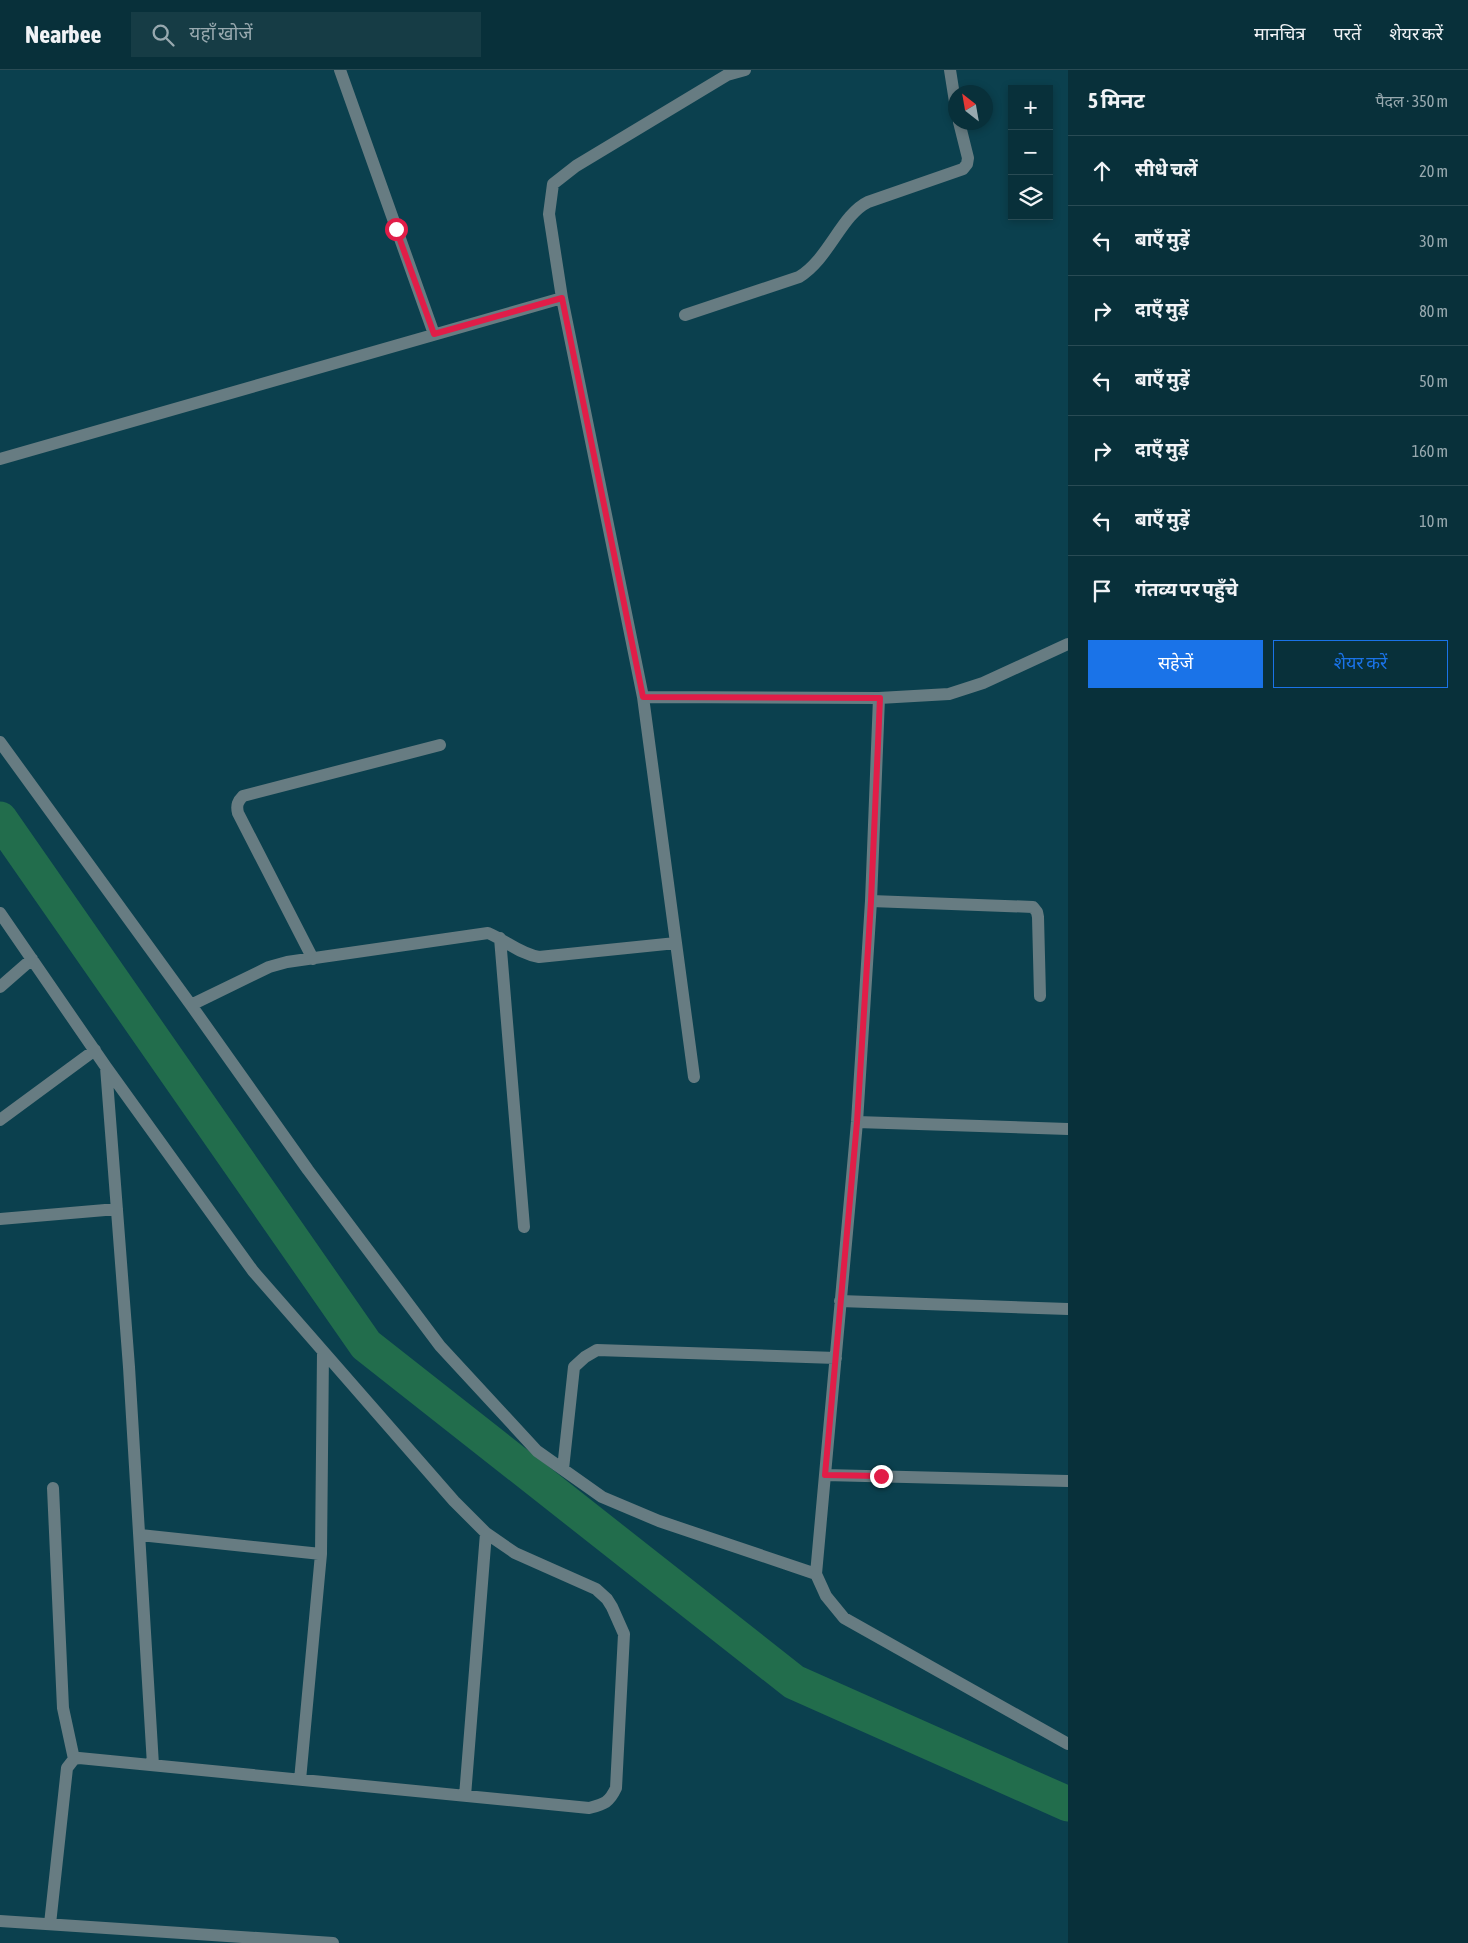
<!DOCTYPE html>
<html lang="hi">
<meta charset="utf-8">
<style>
:root{--surface:#08303a;--page:#163c45;--text:#f1f3f6;--muted:#98a9af;--line:#294b54;--accent:#1a73e8}
body{margin:0;font-family:"Asap Condensed","Noto Sans Devanagari",sans-serif;background:var(--page);color:var(--text)}
.controls{position:absolute;right:15px;top:15px;display:grid;overflow:hidden;border-radius:0px;box-shadow:0 2px 8px #0003}
.controls button{width:45px;height:45px;display:grid;place-items:center;padding:0;border:0;border-bottom:1px solid var(--line);background:var(--surface);color:var(--text);font:25px sans-serif}
.compass{position:absolute;left:948px;top:15px;width:45px;height:45px;border-radius:50%;background:var(--surface);box-shadow:0 2px 8px #0003;rotate:329deg}
.stop{position:absolute;width:15px;height:15px;margin:-11px;border:4px solid #e11d48;border-radius:50%;background:#fff}
.stop.end{background:#e11d48;border-color:#fff;box-shadow:0 1px 5px #0008}
.list{margin:0;padding:0;list-style:none}
h2{display:flex;justify-content:space-between;align-items:center;height:65px;margin:0;padding:0 20px;font-size:21px}
h2 small{font-size:16px;font-weight:400;color:var(--muted)}
.list li{display:grid;grid-template-columns:32px 1fr auto;gap:15px;align-items:center;box-sizing:border-box;height:70px;padding:0 20px;border-top:1px solid var(--line)}
.list b{display:block;font-size:19px;white-space:nowrap}
.list em{font-size:16px;font-style:normal;color:var(--muted)}
.actions{display:flex;gap:10px;padding:15px 20px}
.actions a{flex:1;padding:11px 0;border:1px solid var(--accent);border-radius:0px;text-align:center;font-size:18px;color:var(--accent)}
.actions .main{background:var(--accent);color:#fff}
.icon{flex:none;width:28px;height:28px;fill:none;stroke:currentColor;stroke-width:2;stroke-linecap:round;stroke-linejoin:round}
.map{position:relative;flex:none;width:1068px;height:1873px;overflow:hidden}
header{display:flex;align-items:center;gap:30px;box-sizing:border-box;height:70px;padding:0 25px;background:var(--surface);border-bottom:1px solid var(--line)}
header strong{font-size:24px}
nav{display:flex;gap:28px;margin-inline-start:auto;font-size:18px}
.search{width:350px;height:45px;background:var(--page);display:flex;align-items:center;gap:12px;box-sizing:border-box;padding:0 18px;border-radius:0px;color:var(--muted);font-size:19px}
main{display:flex}
aside{flex:1;background:var(--surface)}
.map>svg:first-child{display:block}
.lines{fill:none;stroke-linecap:round;stroke-linejoin:round}
.canal{stroke:#226d4c;stroke-width:35}
.minor{stroke:#677c82;stroke-width:12}
.route{stroke:#e11d48;stroke-width:6}
</style>
<header>
<strong>Nearbee</strong>
<div class="search"><svg class="icon" aria-label="search" viewBox="0 0 24 24"><circle cx="10" cy="10" r="6"/><path d="M15 15l6 6"/></svg>यहाँ खोजें</div>
<nav><a>मानचित्र</a><a>परतें</a><a>शेयर करें</a></nav>
</header>
<main>
<div class="map">
<svg width="1068" height="1873" viewBox="0 0 1068 1873">
<rect width="100%" height="100%" fill="#0b404e"/>
<g class="lines">
<path class="canal" d="M0 749 366 1275 794 1612 1068 1734"/>
<path class="minor" d="M340 0 434 264
M950 0 956 38
M685 245 799 207C829 189 841 145 868 132L963 99 967 94 968 88 959 52
M0 389 562 228
M643 627 879 628 949 624 983 613 1068 574
M879 628 871 831 857 1052 816 1504 826 1526 844 1548 1068 1674
M0 672 191 935 308 1100 440 1276 537 1381 602 1427 659 1451 816 1504
M871 831 1033 837 1037 842 1038 847 1040 926
M0 843 106 997 253 1201 454 1431 486 1463 515 1483 596 1519 607 1529 612 1537 624 1564 616 1718C609 1733 604 1734 589 1738L79 1688 74 1689 67 1698 50 1854
M500 868 524 1157
M313 889 238 743C236 735 238 731 243 726L440 675
M0 917 32 889
M191 935 269 897 287 892 488 863C505 870 520 884 539 887L676 873
M106 997 129 1297 153 1695
M694 1007 643 627 562 228 549 144 553 114 576 96 727 5 745 0
M0 1050 95 980
M857 1052 1068 1059
M0 1149 117 1139
M840 1231 1068 1239
M563 1399 574 1297 585 1287 597 1280 836 1288
M825 1405 1068 1411
M53 1418 63 1638 74 1689
M140 1465 321 1484
M300 1710 321 1484 323 1282
M465 1726 486 1463
M0 1851 333 1873"/>
</g>
<g class="lines">
<path class="route" d="M396 159 434 264 562 228 643 627 880 628 871 831 857 1052 825 1405 881 1406"/>
</g>
</svg>
<div class="controls">
<button>+</button>
<button>−</button>
<button><svg class="icon" aria-label="layers" viewBox="0 0 24 24"><path d="M12 4l9 5-9 5-9-5zM3 14l9 5 9-5"/></svg></button>
</div>
<svg class="compass" viewBox="-18 -18 36 36"><path d="M0-13l5 13h-10z" fill="#e53935"/><path d="M0 13l5-13h-10z" fill="#98a9af"/></svg>
<div class="stop" style="left:396px;top:159px"></div>
<div class="stop end" style="left:881px;top:1406px"></div>
</div>
<aside>
<h2>5 मिनट<small>पैदल · 350 m</small></h2>
<ul class="list">
<li><svg class="icon" aria-label="ahead" viewBox="0 0 24 24"><path d="M12 20V5M6 11l6-6 6 6"/></svg><div><b>सीधे चलें</b></div><em>20 m</em></li>
<li><svg class="icon" aria-label="left" viewBox="0 0 24 24"><path d="M17 20v-9H6M10 6l-5 5 5 5"/></svg><div><b>बाएँ मुड़ें</b></div><em>30 m</em></li>
<li><svg class="icon" aria-label="right" viewBox="0 0 24 24"><path d="M7 20v-9h11M14 6l5 5-5 5"/></svg><div><b>दाएँ मुड़ें</b></div><em>80 m</em></li>
<li><svg class="icon" aria-label="left" viewBox="0 0 24 24"><path d="M17 20v-9H6M10 6l-5 5 5 5"/></svg><div><b>बाएँ मुड़ें</b></div><em>50 m</em></li>
<li><svg class="icon" aria-label="right" viewBox="0 0 24 24"><path d="M7 20v-9h11M14 6l5 5-5 5"/></svg><div><b>दाएँ मुड़ें</b></div><em>160 m</em></li>
<li><svg class="icon" aria-label="left" viewBox="0 0 24 24"><path d="M17 20v-9H6M10 6l-5 5 5 5"/></svg><div><b>बाएँ मुड़ें</b></div><em>10 m</em></li>
<li><svg class="icon" aria-label="arrive" viewBox="0 0 24 24"><path d="M6 21V4h12l-3 4 3 4H6"/></svg><div><b>गंतव्य पर पहुँचे</b></div></li>
</ul>
<div class="actions"><a class="main">सहेजें</a><a>शेयर करें</a></div>
</aside>
</main>
